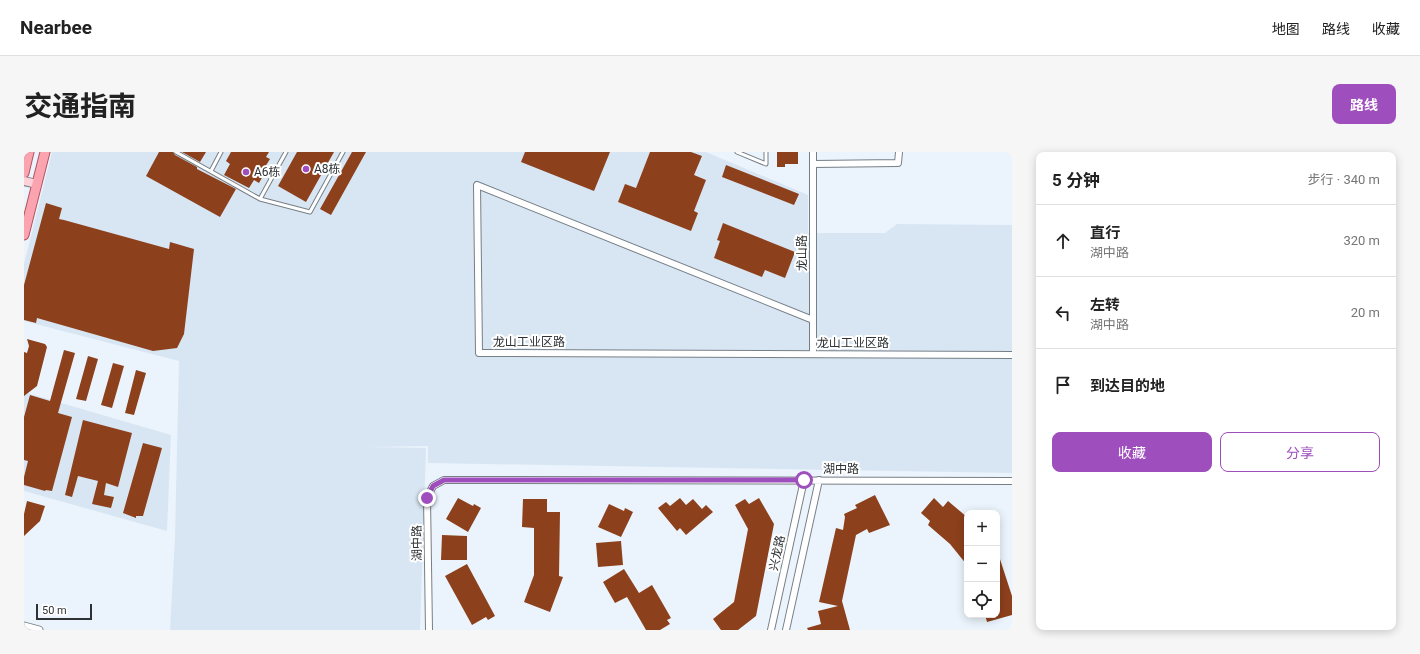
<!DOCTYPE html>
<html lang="zh">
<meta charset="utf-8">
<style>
:root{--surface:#fff;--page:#f6f6f6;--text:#222;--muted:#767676;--line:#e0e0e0;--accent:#9f4ebe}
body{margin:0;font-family:Roboto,"Noto Sans SC",sans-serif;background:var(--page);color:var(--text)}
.controls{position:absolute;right:12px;bottom:12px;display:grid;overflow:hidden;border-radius:8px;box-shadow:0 2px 10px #0003}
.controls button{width:36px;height:36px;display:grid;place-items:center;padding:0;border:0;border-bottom:1px solid var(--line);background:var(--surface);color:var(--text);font:20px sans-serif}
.scale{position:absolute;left:12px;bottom:10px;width:56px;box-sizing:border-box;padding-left:4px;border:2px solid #2e3234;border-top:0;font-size:11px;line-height:14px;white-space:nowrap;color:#2e3234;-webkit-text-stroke:3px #fff;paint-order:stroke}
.stop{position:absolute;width:12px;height:12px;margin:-9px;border:3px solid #9f4ebe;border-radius:50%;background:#fff}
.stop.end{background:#9f4ebe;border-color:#fff;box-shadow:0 1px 4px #0008}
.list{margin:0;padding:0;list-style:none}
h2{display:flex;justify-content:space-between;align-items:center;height:52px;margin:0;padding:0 16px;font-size:17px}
h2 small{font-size:13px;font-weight:400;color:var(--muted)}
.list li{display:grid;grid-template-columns:26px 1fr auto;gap:12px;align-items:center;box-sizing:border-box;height:72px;padding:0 16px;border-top:1px solid var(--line)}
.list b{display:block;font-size:15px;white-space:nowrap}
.list p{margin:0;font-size:13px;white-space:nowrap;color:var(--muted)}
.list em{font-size:13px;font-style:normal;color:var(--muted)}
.actions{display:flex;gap:8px;padding:12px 16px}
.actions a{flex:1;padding:9px 0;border:1px solid var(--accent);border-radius:8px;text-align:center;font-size:14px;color:var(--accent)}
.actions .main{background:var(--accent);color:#fff}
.icon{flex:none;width:22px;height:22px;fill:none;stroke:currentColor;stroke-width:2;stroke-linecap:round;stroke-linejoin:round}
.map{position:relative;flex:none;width:988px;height:478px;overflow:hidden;border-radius:8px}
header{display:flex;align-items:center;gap:24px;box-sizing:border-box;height:56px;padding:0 20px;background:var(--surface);border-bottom:1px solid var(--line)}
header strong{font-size:19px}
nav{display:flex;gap:22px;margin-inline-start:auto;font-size:14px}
.intro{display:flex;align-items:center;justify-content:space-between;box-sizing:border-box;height:96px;padding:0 24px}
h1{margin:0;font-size:28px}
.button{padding:10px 18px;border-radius:8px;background:var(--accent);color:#fff;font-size:14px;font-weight:700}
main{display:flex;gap:24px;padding:0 24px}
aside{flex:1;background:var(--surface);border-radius:8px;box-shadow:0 2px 10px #0003}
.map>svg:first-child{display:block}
.built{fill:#d8e6f3}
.building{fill:#8d401c}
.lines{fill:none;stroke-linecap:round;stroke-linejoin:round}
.service-casing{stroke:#777f86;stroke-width:5}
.minor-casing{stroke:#777f86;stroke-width:8}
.tertiary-casing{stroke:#777f86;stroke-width:9}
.secondary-casing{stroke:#777f86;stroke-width:10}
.primary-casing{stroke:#b25462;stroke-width:11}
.service{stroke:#fff;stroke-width:3}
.minor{stroke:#fff;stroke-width:6}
.tertiary{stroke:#fff;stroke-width:7}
.secondary{stroke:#fdd1d7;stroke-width:8}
.primary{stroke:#fba4af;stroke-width:9}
.route{stroke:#9f4ebe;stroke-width:5}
.poi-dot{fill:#9f4ebe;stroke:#fff;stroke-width:1.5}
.labels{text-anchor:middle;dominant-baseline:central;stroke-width:4;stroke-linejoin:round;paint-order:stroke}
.poi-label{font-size:12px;fill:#2e3234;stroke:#fff;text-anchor:start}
.street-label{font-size:12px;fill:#2e3234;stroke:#fff}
</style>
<header>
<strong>Nearbee</strong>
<nav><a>地图</a><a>路线</a><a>收藏</a></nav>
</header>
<div class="intro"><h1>交通指南</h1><a class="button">路线</a></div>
<main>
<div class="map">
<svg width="988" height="478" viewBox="0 0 988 478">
<rect width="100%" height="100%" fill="#ebf4fc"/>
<path class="built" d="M28 0H682L784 43V81H861L873 72 988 73V321L404 311V294L345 295 402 296 396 478H146L151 385 155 209 0 169V112Z
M0 240 147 283 143 379 0 339Z"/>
<path class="building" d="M135 0H149L151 3 173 15V17L212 37 196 65 122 24Z
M158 0H182L176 10Z
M207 0H245L242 5 246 7 241 15 243 17 235 31 230 28 225 36 200 23 206 12 202 9Z
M273 0H310L282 50 254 34Z
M328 0H342L307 63 296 57Z
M501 0H586L570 39 497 10Z
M626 0H667L678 4 670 23 682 28 670 59 674 61 667 79 594 50 601 32 612 36Z
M753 0H774V12H761V15H753Z
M702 13 775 42 770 53 698 25Z
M22 51 38 56 35 67 40 68 145 97 146 90 170 97 160 182 153 196 129 199 13 166 12 171 0 168V133Z
M699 71 771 100 761 126 741 118 738 125 690 106 696 89 693 88Z
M3 187 21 192 23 195 13 234 0 244V200L3 201 5 194Z
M40 198 51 201 34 261 48 265 28 339 22 338 21 339 0 333V325L4 309 0 308V265L6 243 26 249Z
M64 204 74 207 62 249 52 247Z
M89 211 100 214 88 256 77 253Z
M112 218 122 221 110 263 101 261Z
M59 268 108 281 94 335 82 331 80 343 90 345 87 356 68 352 74 329 54 324 48 345 41 343Z
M119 291 138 296 119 364H112V366L99 361Z
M851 343 866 373 845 381 843 377 832 383 818 449 826 478H784L783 476 797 472 794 459 814 454 795 450 812 376 819 378 821 365 820 362 833 356 831 353Z
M434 346 449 354 450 352 457 356 444 380 422 367Z
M656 346 662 353 669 347 678 357 682 353 689 360 662 383 656 376 653 379 634 356 642 350 646 354Z
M735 346 750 372 732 464 714 478H697L689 467 710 450 724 377 711 353 721 347 725 352Z
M910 346 919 355 924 349 943 365V413L926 392 904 373 906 369 897 361Z
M499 347H523V360H536L535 424 539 425 526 460 500 450 510 423V376L498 375Z
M3 349 21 354 16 369 0 384V362Z
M585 352 600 359 601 356 609 360 597 385 574 375Z
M418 383 443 384V408H417Z
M597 389 599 413 574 415 572 391Z
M974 401 988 444V463L963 470 961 463H973Z
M443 412 471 464 464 468 462 465 448 473 421 424Z
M600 417 615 441 628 433 647 466 643 468 646 472 636 478H622L603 445 591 451 579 430Z"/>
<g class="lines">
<g class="service-casing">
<path id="service" d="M152 0 236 47 286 60 319 0
M713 0 742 12V0
M187 19 197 0
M236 47 262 0"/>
</g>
<g class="minor-casing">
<path id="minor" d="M789 12 874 11 875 0
M789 168 453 33 455 201 988 203
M789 202V0
M405 478 403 346 409 334 420 328 988 329
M747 478 780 328
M762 478 795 328"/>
</g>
<g class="tertiary-casing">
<path id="tertiary" d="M0 474 15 478"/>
</g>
<g class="secondary-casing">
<path id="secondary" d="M0 29 13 32"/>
</g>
<g class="primary-casing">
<path id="primary" d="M0 21 5 0
M0 83 21 0"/>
</g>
<use href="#service" class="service"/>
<use href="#minor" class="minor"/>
<use href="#tertiary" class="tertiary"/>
<use href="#secondary" class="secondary"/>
<use href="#primary" class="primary"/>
</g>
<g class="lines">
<path class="route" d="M403 346 409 334 420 328H780"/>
</g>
<g class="poi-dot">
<circle cx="282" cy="17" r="4"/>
<circle cx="222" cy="20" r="4"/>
</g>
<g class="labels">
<g class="poi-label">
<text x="290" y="17">A8栋</text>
<text x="230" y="20">A6栋</text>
</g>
<g class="street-label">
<text transform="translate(778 101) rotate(-90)">龙山路</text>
<text x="505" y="190">龙山工业区路</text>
<text x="829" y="191">龙山工业区路</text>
<text x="817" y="317">湖中路</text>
<text transform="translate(393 391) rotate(-91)">湖中路</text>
<text transform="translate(753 401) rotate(-78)">兴龙路</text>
</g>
</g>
</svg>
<div class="controls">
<button>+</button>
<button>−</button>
<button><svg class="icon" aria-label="locate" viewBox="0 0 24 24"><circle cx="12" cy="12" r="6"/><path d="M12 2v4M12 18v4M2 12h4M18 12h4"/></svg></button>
</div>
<div class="scale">50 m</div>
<div class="stop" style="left:780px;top:328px"></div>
<div class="stop end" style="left:403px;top:346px"></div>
</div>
<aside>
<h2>5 分钟<small>步行 · 340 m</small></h2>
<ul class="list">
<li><svg class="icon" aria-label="ahead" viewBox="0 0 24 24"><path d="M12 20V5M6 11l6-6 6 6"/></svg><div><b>直行</b><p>湖中路</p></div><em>320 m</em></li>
<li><svg class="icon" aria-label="left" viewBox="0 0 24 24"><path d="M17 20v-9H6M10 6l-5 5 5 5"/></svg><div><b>左转</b><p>湖中路</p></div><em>20 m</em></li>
<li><svg class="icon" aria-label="arrive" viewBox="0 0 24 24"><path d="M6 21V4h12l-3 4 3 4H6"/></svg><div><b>到达目的地</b></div></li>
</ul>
<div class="actions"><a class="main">收藏</a><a>分享</a></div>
</aside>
</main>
